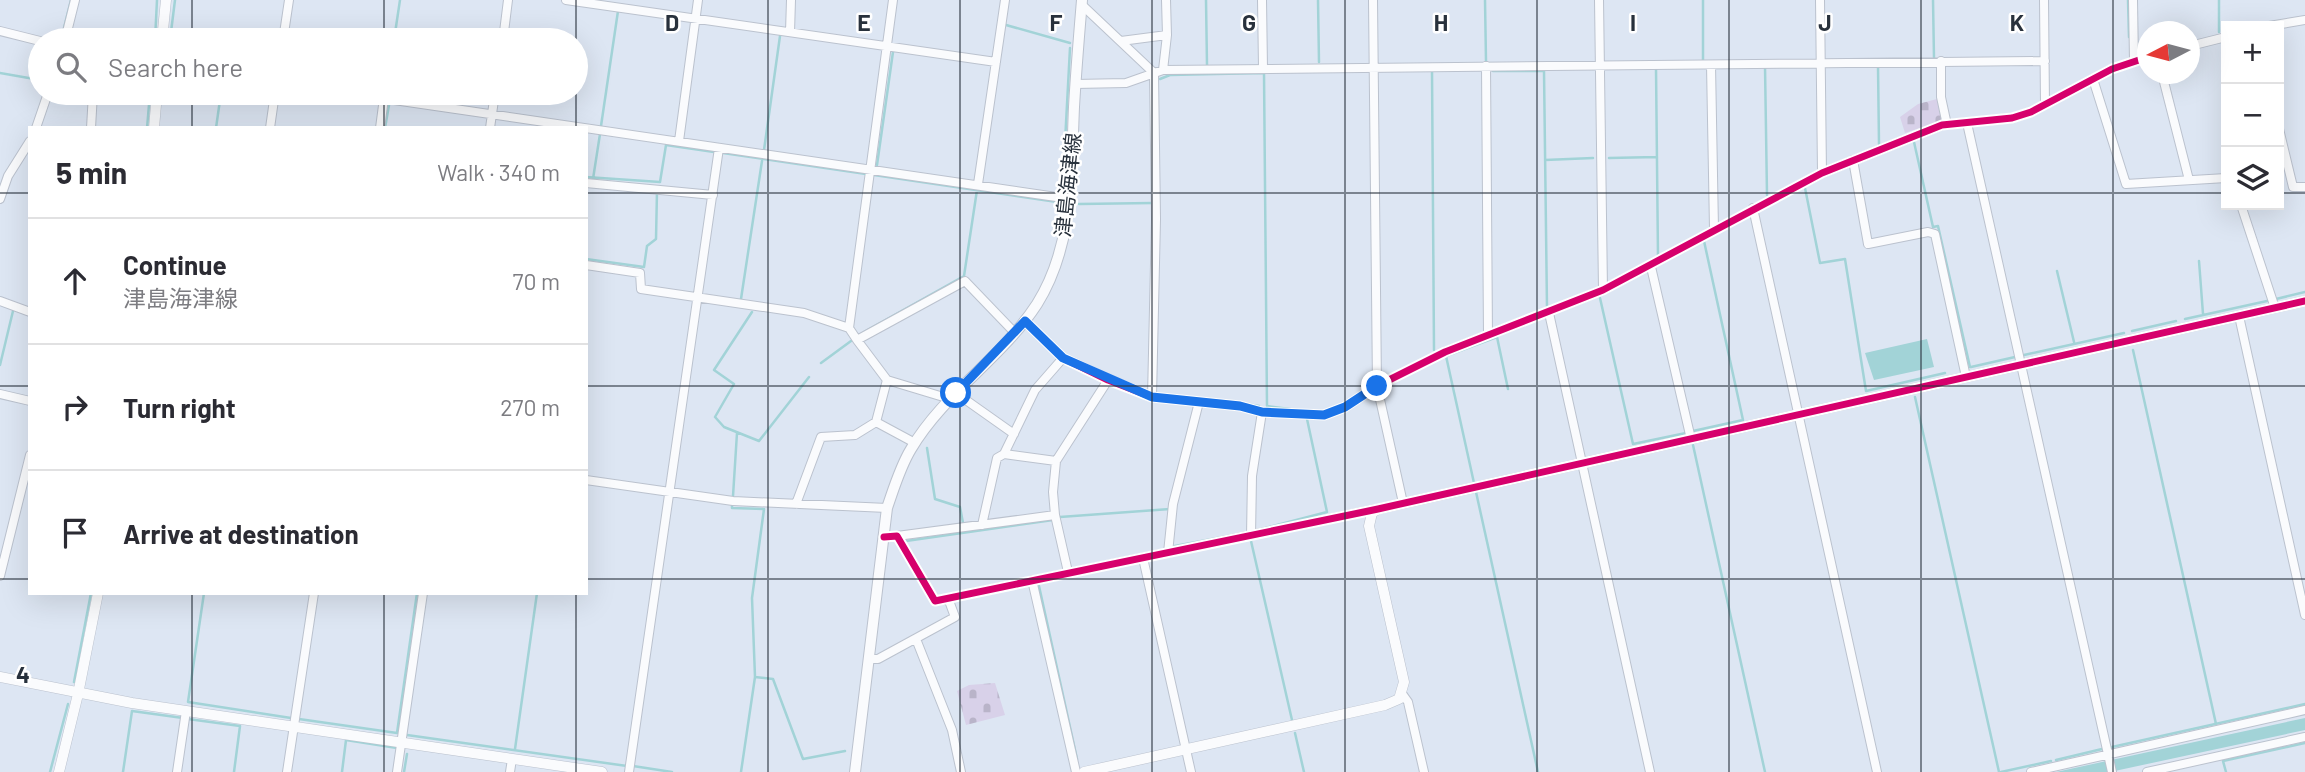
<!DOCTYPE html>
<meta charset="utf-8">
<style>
:root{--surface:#fff;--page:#f7f7f7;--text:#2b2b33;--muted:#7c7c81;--line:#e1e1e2}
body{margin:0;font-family:Barlow,"Noto Sans JP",sans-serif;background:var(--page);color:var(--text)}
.controls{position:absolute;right:21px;top:21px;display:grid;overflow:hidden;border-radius:0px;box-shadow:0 7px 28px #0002}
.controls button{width:63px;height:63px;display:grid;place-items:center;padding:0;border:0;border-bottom:2px solid var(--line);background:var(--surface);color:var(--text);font:35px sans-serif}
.compass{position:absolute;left:2137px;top:21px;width:63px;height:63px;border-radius:50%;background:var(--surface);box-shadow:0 7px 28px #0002;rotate:264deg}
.stop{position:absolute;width:21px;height:21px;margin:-16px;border:5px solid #1a73e8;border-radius:50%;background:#fff}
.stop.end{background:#1a73e8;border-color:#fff;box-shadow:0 2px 7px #0008}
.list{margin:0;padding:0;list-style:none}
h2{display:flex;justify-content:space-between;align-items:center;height:91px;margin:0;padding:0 28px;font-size:30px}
h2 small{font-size:23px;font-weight:400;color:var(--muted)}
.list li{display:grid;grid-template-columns:46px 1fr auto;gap:21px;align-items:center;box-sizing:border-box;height:126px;padding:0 28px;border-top:2px solid var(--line)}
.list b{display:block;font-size:26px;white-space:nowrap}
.list p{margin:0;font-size:23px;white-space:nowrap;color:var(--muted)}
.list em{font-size:23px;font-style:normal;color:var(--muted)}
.icon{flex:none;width:38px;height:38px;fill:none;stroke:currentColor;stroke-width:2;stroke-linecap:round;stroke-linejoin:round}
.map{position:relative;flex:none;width:2305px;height:772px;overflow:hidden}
.search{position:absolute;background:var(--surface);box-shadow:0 7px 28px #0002;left:28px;top:28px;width:560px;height:77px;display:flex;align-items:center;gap:18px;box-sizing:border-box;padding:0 24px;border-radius:38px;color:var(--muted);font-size:26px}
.panel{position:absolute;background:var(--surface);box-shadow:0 7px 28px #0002;left:28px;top:126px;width:560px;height:469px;border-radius:0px}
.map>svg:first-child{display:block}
.cemetery{fill:url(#cemetery-stones)}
.water{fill:#a2d3d7}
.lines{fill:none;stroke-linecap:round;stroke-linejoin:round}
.stream{stroke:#a2d3d7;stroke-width:2.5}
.minor-casing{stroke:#bbc2ce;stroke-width:10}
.tertiary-casing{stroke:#bbc2ce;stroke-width:11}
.secondary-casing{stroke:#bbc2ce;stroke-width:12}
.minor{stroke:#fafbfd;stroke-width:8}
.tertiary{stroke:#fafbfd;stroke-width:10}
.secondary{stroke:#fafbfd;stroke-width:10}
.cycleway-casing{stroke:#fff;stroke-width:11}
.cycleway{stroke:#d6006c;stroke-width:7}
.route{stroke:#1a73e8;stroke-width:9}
.grid{fill:none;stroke:#28313c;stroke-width:2;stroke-opacity:0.55}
.labels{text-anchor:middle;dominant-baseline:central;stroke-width:5;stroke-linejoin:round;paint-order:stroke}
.street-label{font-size:21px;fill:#28313c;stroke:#fff}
.grid-label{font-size:23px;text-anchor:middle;font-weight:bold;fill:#28313c;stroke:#fff;stroke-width:5;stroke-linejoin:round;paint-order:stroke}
</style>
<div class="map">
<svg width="2305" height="772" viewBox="0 0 2305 772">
<defs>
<pattern id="cemetery-stones" width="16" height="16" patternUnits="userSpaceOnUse" patternTransform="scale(1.75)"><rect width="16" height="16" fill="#d8d1e9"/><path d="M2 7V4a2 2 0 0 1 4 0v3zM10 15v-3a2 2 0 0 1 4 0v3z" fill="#b9b4c9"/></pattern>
</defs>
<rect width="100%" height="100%" fill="#dde6f3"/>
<path class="cemetery" d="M1937 99 1943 120 1905 133 1900 117 1918 104Z
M995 683 1005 715 966 725 957 691 969 685Z"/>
<path class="water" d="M1927 339 1934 367 1874 380 1865 353Z
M2305 718V730L2110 772H2056Z"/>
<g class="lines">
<path class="stream" d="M1206 0 1207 65
M1318 0 1319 62
M1485 0 1486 61
M1703 0V60
M1933 0 1934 58
M2128 0 2129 37
M2219 0V32
M1006 25 1070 43
M61 40 71 0
M155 40 157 0
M170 40 175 0
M394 40 400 0
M1765 66 1767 195
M1878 66 1879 144
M1656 68 1658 257
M1432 71 1434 350
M1493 71H1544L1547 308
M0 73 40 80
M1160 79 1170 75 1264 73 1267 406 1305 411
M387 94V93
M601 126 618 11
M147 128 150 93
M216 128 221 93
M385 128 389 105
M1065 142 1070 48
M1914 142 1933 227 1938 226 1970 367
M764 150 780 36
M723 153 866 174
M1609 158 1657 157
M1545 160 1593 158
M877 165 893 52
M874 175 1057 202
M586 177 660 182 666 145 714 152
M593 179 600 134
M1805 188 1820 263 1845 259 1866 391 1945 373
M1062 192 1064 159
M1079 204 1153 203
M586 259 644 267 647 246 656 239 657 191
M2199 261 2203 314
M2057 271 2074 342
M1600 298 1633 444 1686 433
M741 299 762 161
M2276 299 2305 292
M752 312 714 370 734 384 715 417 724 427 759 441 809 377
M2185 319 2267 301
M2132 331 2176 321
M864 332 964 276 977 190
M2133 350 2216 724
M2024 355 2124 333
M821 363 851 341
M0 365 13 311
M1971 367 2015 357
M1915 397 1999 772
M1210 399 1259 406
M1693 431 1743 420 1704 241
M1693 445 1765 772
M927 448 935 499 960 507 963 523
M1474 483 1446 356 1497 337 1508 389
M1476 492 1538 772
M733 496 737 433
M732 505V508L764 509 752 598 755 677 741 772
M1060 517 1170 509 1169 512
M1258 530 1327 512 1307 419
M906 541 1053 520
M1251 541 1292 720
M1175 546 1244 533
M1039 586 1077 759
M204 593 188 702 291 718
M755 677 773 679 803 759 845 751
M74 682 91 593
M188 719 240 726 234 772
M299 719 397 733 417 593
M1295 733 1304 772
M407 735 627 766
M2112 747 2305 704
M515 749 537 593
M2056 760 2102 749
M633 766 672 772
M50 772 68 704
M123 772 132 711 183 718
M342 772 346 740 397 748
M404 772 407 754
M2001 772 2051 761
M2226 772 2223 761 2305 743"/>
<g class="minor-casing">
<path id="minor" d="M566 0 996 62
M1262 0 1263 68
M1373 0 1377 386 1403 503
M1599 0 1603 290
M1820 0 1822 173
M2044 0 2045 105
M2133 0 2134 61
M1082 5 1154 73 1156 219 1152 397
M2269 26 2305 20
M0 31 40 41
M790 32 791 0
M65 40 75 0
M283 40 289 0
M503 40 508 0
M1121 41 1167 35
M2190 46 2226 37
M1941 61V97L1947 125
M1711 65 1714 229
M1486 66 1488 336
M1163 70 1167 35 1166 0
M2162 74 2189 180
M2093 79 2126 184 2226 178
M1075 84 1126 83 1163 70 2045 61
M346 93 1070 199
M1967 123 2112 772
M36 128 48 93
M91 128 93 93
M270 128 275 93
M380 128 384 98
M490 128 495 93
M2279 129 2293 187H2305
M679 141 698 0
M1853 160 1868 244 1928 232 1935 234 1966 377
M586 183 713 195
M978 184 1005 0
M0 199 8 176 30 141
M2241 205 2275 308
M1753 208 1877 772
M586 265 640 273 641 289 804 313 849 328 857 340 965 281 1015 333
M1651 267 1691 439
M0 301 30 312
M1549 313 1650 772
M2239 316 2305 615
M1025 321 1063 358 1108 380 1152 397 1240 406 1262 412 1324 415 1345 407 1377 386 1445 352 1603 290 1822 173 1942 125 2012 118 2031 112 2112 69 2148 57
M849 328 893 0
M857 340 887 380 950 399
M887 380 876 422 915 443
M956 393 1014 434
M0 394 30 401
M1004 454 1056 461
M586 480 733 501 887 508
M796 504 821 437 855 435 876 422
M1055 515 1053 492 1056 461 1108 380
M982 525 997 458 1004 454 1035 390 1063 358
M897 536 1055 515 1068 572
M1251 536 1252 476 1262 412
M884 537 897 536 935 601 1376 509
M1168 553 1173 504 1199 402
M1143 558 1191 772
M0 576 30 455
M1032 580 1076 772
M916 639 952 730 961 772
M871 659H878L955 617 948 598
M1403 695 1408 702 1424 772
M177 772 186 711
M287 772 314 593
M397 772 423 593
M510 772 512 759
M629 772 719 148
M2031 772 2305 710
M2147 772 2305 737"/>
</g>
<g class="tertiary-casing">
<path id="tertiary" d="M162 40 166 0
M154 128 157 93
M0 677 132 703 602 772
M59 772 78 694 98 593
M1084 772 1385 705 1399 699 1404 682 1369 526 1372 513 1378 509 2305 301"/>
</g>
<g class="secondary-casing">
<path id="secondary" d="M855 772 887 508C894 488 900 467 911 449 944 393 1002 358 1037 304 1074 245 1071 174 1074 107 1076 71 1079 36 1082 0"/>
</g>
<use href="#minor" class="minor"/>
<use href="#tertiary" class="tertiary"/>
<use href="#secondary" class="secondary"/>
<g class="cycleway-casing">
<path id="cycleway" d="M1025 321 1063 358 1108 380 1152 397 1240 406 1262 412 1324 415 1345 407 1377 386 1445 352 1603 290 1822 173 1942 125 2012 118 2031 112 2112 69 2148 57
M884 537 897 536 935 601 1378 509 2305 301"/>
</g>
<use href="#cycleway" class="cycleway"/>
</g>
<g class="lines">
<path class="route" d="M956 393 1025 321 1063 358 1152 397 1240 406 1262 412 1324 415 1345 407 1377 386"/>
</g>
<path class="grid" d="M192 0V40M384 0V40M576 0V128M768 0V772M960 0V772M1152 0V772M1345 0V772M1537 0V772M1729 0V772M1921 0V772M2113 0V772M192 93V128M384 93V128M0 193H30M586 193H2226M2279 193H2305M0 386H30M586 386H2305M0 579H30M586 579H2305M192 593V772M384 593V772M576 593V772"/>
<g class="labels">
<g class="street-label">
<text transform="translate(1067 185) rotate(-84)">津島海津線</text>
</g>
</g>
<g class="grid-label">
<text x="672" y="31">D</text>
<text x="864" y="31">E</text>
<text x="1056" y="31">F</text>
<text x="1249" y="31">G</text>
<text x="1441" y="31">H</text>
<text x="1633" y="31">I</text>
<text x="1825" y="31">J</text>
<text x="2017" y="31">K</text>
<text x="23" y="683">4</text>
</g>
</svg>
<div class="controls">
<button>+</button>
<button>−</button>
<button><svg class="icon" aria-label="layers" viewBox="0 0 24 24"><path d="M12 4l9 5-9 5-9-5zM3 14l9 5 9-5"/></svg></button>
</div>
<svg class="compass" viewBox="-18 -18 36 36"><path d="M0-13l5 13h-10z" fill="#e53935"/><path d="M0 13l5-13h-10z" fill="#7c7c81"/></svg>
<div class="stop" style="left:956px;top:393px"></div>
<div class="stop end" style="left:1377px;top:386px"></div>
<div class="search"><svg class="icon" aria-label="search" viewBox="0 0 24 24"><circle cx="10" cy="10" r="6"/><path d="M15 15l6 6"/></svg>Search here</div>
<section class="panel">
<h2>5 min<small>Walk · 340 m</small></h2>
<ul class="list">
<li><svg class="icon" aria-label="ahead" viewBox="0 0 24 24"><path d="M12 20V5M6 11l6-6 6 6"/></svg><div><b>Continue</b><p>津島海津線</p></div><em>70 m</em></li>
<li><svg class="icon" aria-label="right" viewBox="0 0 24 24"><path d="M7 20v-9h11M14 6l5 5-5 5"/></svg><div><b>Turn right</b></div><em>270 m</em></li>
<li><svg class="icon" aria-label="arrive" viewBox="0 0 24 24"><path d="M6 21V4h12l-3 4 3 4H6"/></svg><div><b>Arrive at destination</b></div></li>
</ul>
</section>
</div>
